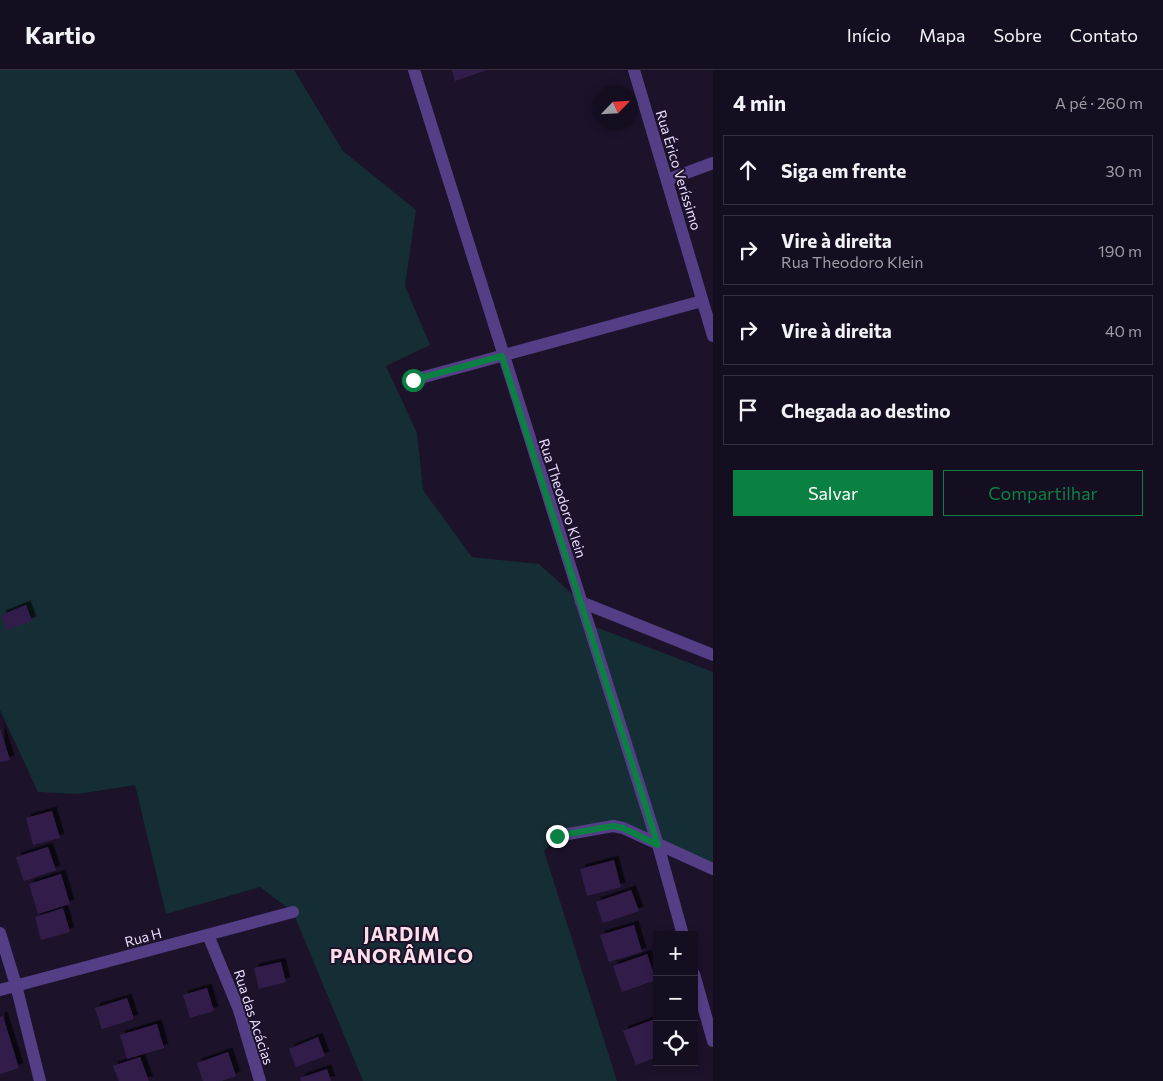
<!DOCTYPE html>
<html lang="pt">
<meta charset="utf-8">
<style>
:root{--surface:#150e20;--page:#221c2d;--text:#f1f3f6;--muted:#9d9ca5;--line:#342e3e;--accent:#0b8043}
body{margin:0;font-family:Commissioner,sans-serif;background:var(--page);color:var(--text)}
.controls{position:absolute;right:15px;bottom:15px;display:grid;overflow:hidden;border-radius:0px;box-shadow:0 2px 8px #0003}
.controls button{width:45px;height:45px;display:grid;place-items:center;padding:0;border:0;border-bottom:1px solid var(--line);background:var(--surface);color:var(--text);font:25px sans-serif}
.compass{position:absolute;left:593px;top:15px;width:45px;height:45px;border-radius:50%;background:var(--surface);box-shadow:0 2px 8px #0003;rotate:65deg}
.stop{position:absolute;width:15px;height:15px;margin:-11px;border:4px solid #0b8043;border-radius:50%;background:#fff}
.stop.end{background:#0b8043;border-color:#fff;box-shadow:0 1px 5px #0008}
.list{margin:0;padding:0;list-style:none}
h2{display:flex;justify-content:space-between;align-items:center;height:65px;margin:0;padding:0 20px;font-size:21px}
h2 small{font-size:16px;font-weight:400;color:var(--muted)}
.list li{display:grid;grid-template-columns:32px 1fr auto;gap:15px;align-items:center;box-sizing:border-box;height:70px;margin:0 10px 10px;padding:0 10px;border:1px solid var(--line);border-radius:0px}
.list b{display:block;font-size:19px;white-space:nowrap}
.list p{margin:0;font-size:16px;white-space:nowrap;color:var(--muted)}
.list em{font-size:16px;font-style:normal;color:var(--muted)}
.actions{display:flex;gap:10px;padding:15px 20px}
.actions a{flex:1;padding:11px 0;border:1px solid var(--accent);border-radius:0px;text-align:center;font-size:18px;color:var(--accent)}
.actions .main{background:var(--accent);color:#fff}
.icon{flex:none;width:28px;height:28px;fill:none;stroke:currentColor;stroke-width:2;stroke-linecap:round;stroke-linejoin:round}
.map{position:relative;flex:none;width:713px;height:1011px;overflow:hidden}
header{display:flex;align-items:center;gap:30px;box-sizing:border-box;height:70px;padding:0 25px;background:var(--surface);border-bottom:1px solid var(--line)}
header strong{font-size:24px}
nav{display:flex;gap:28px;margin-inline-start:auto;font-size:18px}
main{display:flex}
aside{flex:1;background:var(--surface)}
.map>svg:first-child{display:block}
.green{fill:#152d34}
.building{fill:#331e4a;filter:url(#shadow)}
.lines{fill:none;stroke-linecap:round;stroke-linejoin:round}
.street{stroke:#543f87;stroke-width:12}
.route{stroke:#0b8043;stroke-width:6}
.labels{text-anchor:middle;dominant-baseline:central;stroke-width:4;stroke-linejoin:round;paint-order:stroke}
.street-label{font-size:14px;fill:#e9dcfe;stroke:#1c122a}
.district-label{font-size:19px;font-weight:bold;letter-spacing:1px;fill:#fedeea;stroke:#1c122a}
</style>
<header>
<strong>Kartio</strong>
<nav><a>Início</a><a>Mapa</a><a>Sobre</a><a>Contato</a></nav>
</header>
<main>
<div class="map">
<svg width="713" height="1011" viewBox="0 0 713 1011">
<defs>
<filter id="shadow"><feDropShadow dx="4.5" dy="-4.5" stdDeviation="0" flood-color="#0009"/></filter>
</defs>
<rect width="100%" height="100%" fill="#1c122a"/>
<path class="green" d="M0 0H294L343 81 416 140 405 216 430 275 386 296 417 363 423 420 472 487 539 494 581 532 588 554 713 602V799L623 758 557 766 544 781 617 1011H363L293 842 260 817 166 844 135 715 78 724 38 722 0 640Z"/>
<path class="building" d="M452 0H487L455 11Z
M26 535 32 551 7 560 1 545Z
M0 658 10 690 0 692Z
M52 741 60 768 33 775 26 748Z
M48 777 56 800 24 811 16 787Z
M614 790 621 817 587 826 580 799Z
M61 804 70 834 38 844 29 814Z
M631 820 639 841 603 853 596 832Z
M63 838 70 862 41 870 35 847Z
M634 855 642 882 609 892 600 865Z
M647 884 656 910 622 922 613 896Z
M281 892 286 912 259 919 254 898Z
M207 918 214 941 190 948 183 925Z
M127 928 134 949 102 959 95 938Z
M3 946 19 998 0 1004V947Z
M657 948V987L636 995 623 961Z
M157 954 164 978 127 989 120 965Z
M318 967 325 986 296 997 289 979Z
M228 982 236 1006 221 1011H203L197 993Z
M140 987 149 1011H119L113 996Z
M327 999 331 1011H301L300 1008Z"/>
<g class="lines">
<path class="street" d="M414 0 658 775 683 865
M634 0 713 266
M667 110 713 93
M413 310 702 231
M581 532 713 585
M557 766 613 756 623 758 713 799
M0 863 16 915 40 1011
M208 865 239 940 260 1011
M694 904 713 971
M0 920 293 842"/>
</g>
<g class="lines">
<path class="route" d="M413 310 502 286 658 775 623 758 613 756 557 766"/>
</g>
<g class="labels">
<g class="street-label">
<text transform="translate(679 100) rotate(73)">Rua Érico Veríssimo</text>
<text transform="translate(563 428) rotate(72)">Rua Theodoro Klein</text>
<text transform="translate(143 867) rotate(-15)">Rua H</text>
<text transform="translate(254 947) rotate(72)">Rua das Acácias</text>
</g>
<g class="district-label">
<text x="402" y="863">JARDIM<tspan x="402" dy="22">PANORÂMICO</tspan></text>
</g>
</g>
</svg>
<div class="controls">
<button>+</button>
<button>−</button>
<button><svg class="icon" aria-label="locate" viewBox="0 0 24 24"><circle cx="12" cy="12" r="6"/><path d="M12 2v4M12 18v4M2 12h4M18 12h4"/></svg></button>
</div>
<svg class="compass" viewBox="-18 -18 36 36"><path d="M0-13l5 13h-10z" fill="#e53935"/><path d="M0 13l5-13h-10z" fill="#9d9ca5"/></svg>
<div class="stop" style="left:413px;top:310px"></div>
<div class="stop end" style="left:557px;top:766px"></div>
</div>
<aside>
<h2>4 min<small>A pé · 260 m</small></h2>
<ul class="list">
<li><svg class="icon" aria-label="ahead" viewBox="0 0 24 24"><path d="M12 20V5M6 11l6-6 6 6"/></svg><div><b>Siga em frente</b></div><em>30 m</em></li>
<li><svg class="icon" aria-label="right" viewBox="0 0 24 24"><path d="M7 20v-9h11M14 6l5 5-5 5"/></svg><div><b>Vire à direita</b><p>Rua Theodoro Klein</p></div><em>190 m</em></li>
<li><svg class="icon" aria-label="right" viewBox="0 0 24 24"><path d="M7 20v-9h11M14 6l5 5-5 5"/></svg><div><b>Vire à direita</b></div><em>40 m</em></li>
<li><svg class="icon" aria-label="arrive" viewBox="0 0 24 24"><path d="M6 21V4h12l-3 4 3 4H6"/></svg><div><b>Chegada ao destino</b></div></li>
</ul>
<div class="actions"><a class="main">Salvar</a><a>Compartilhar</a></div>
</aside>
</main>
